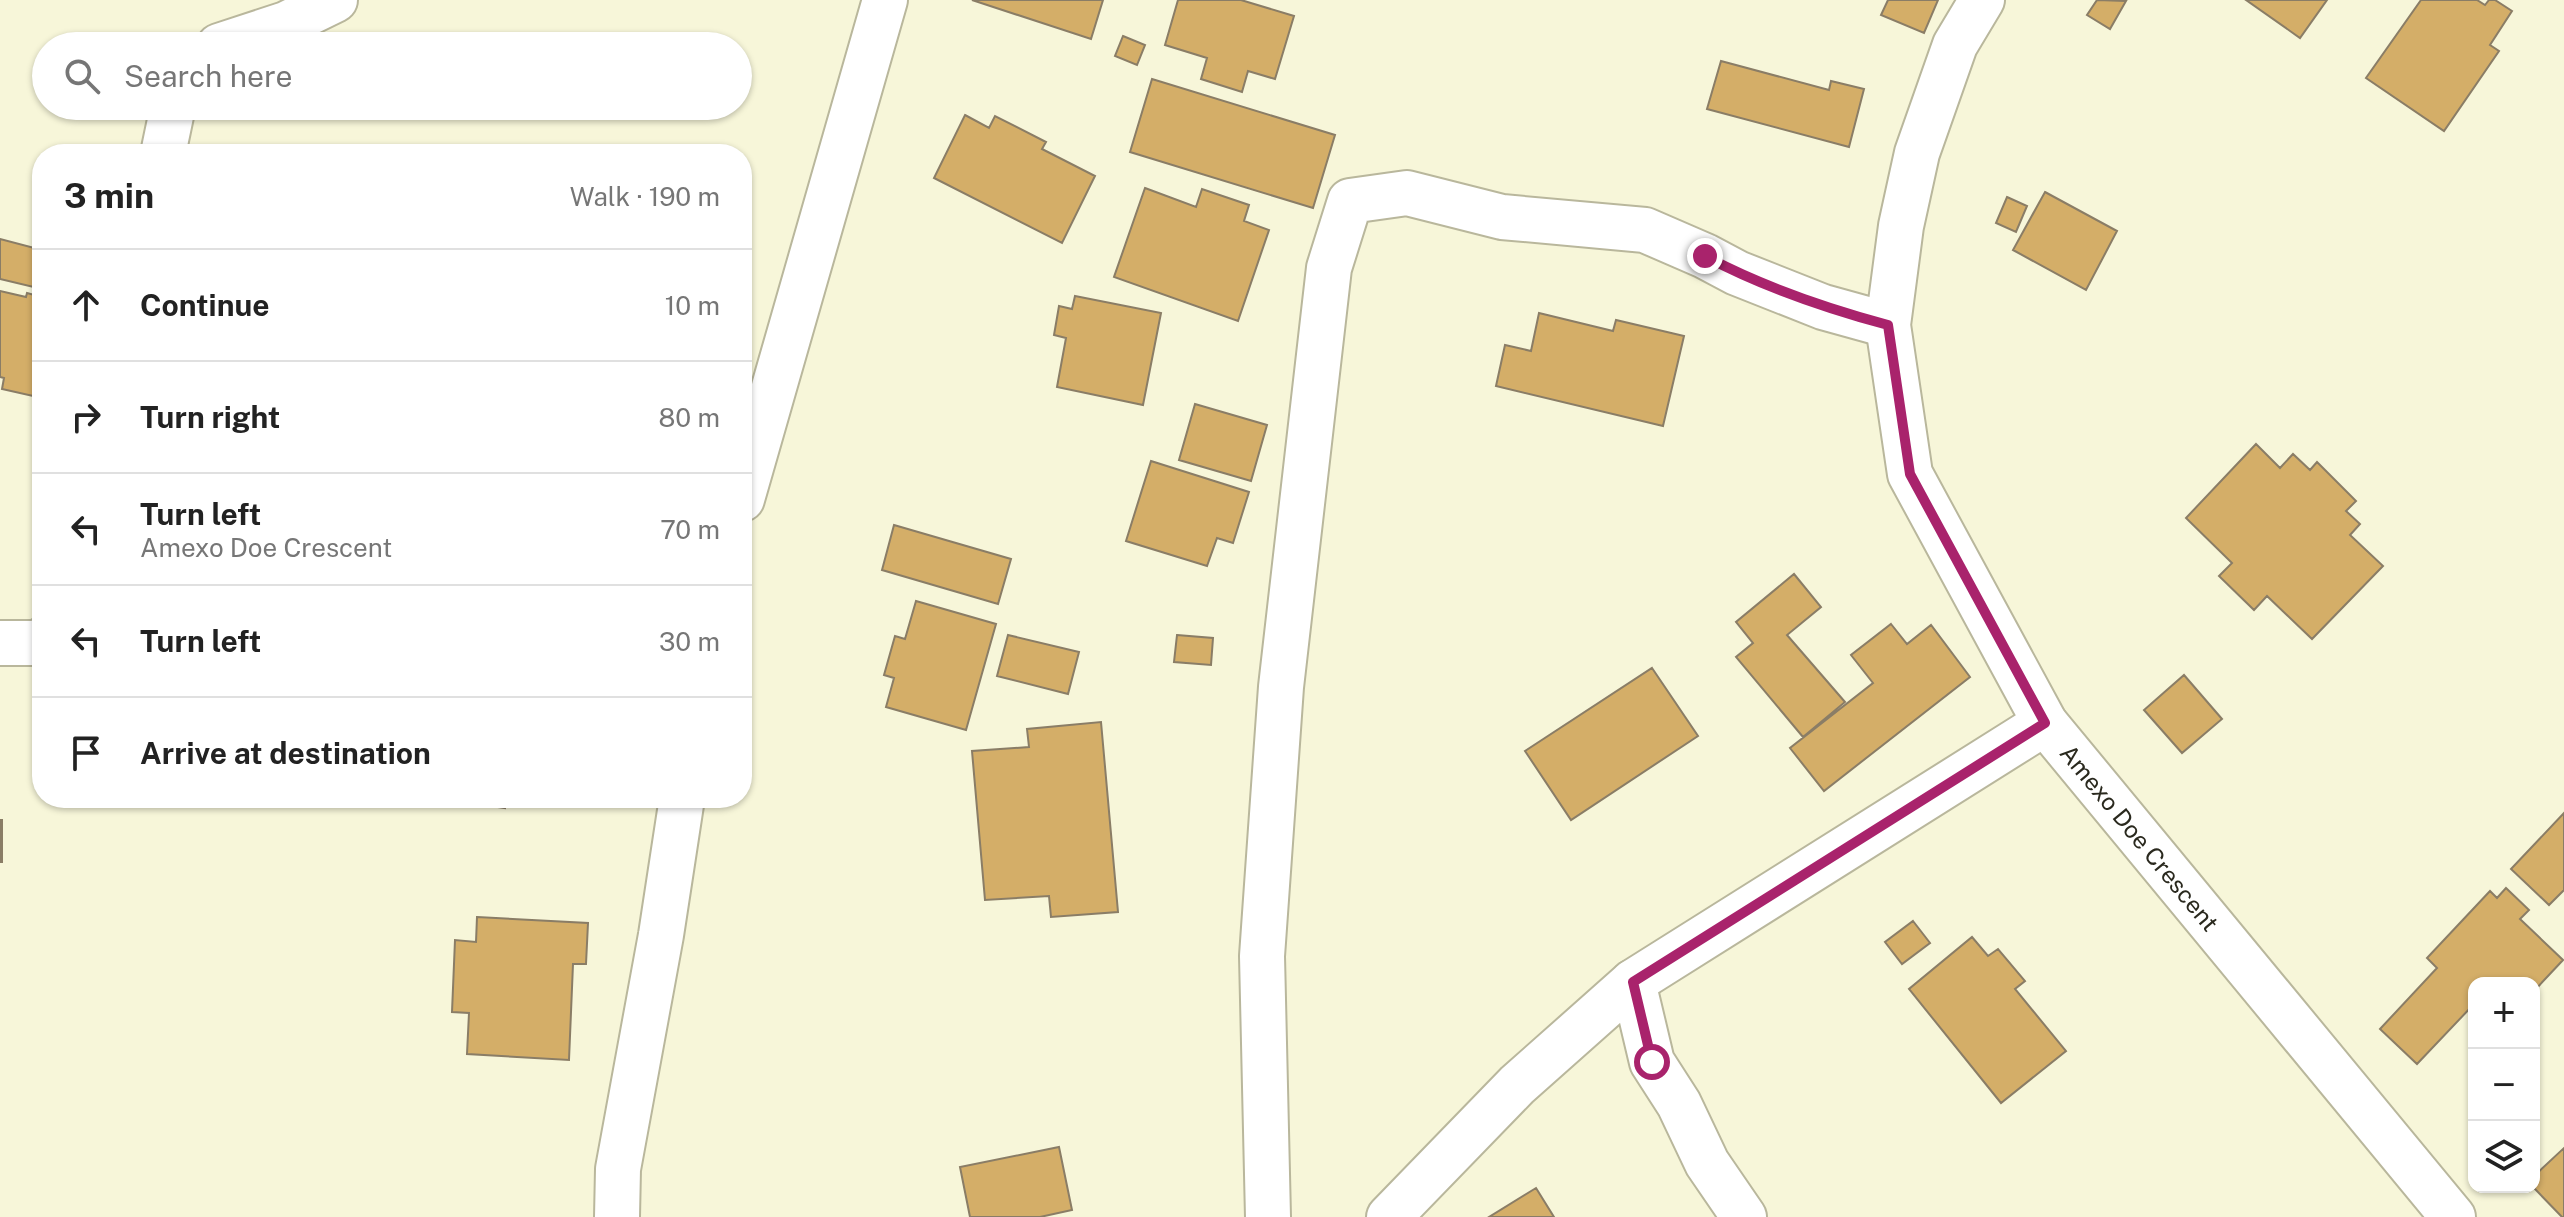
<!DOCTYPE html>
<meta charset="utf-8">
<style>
:root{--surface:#fff;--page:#f2f2f2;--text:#222;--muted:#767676;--line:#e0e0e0}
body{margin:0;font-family:"Public Sans",sans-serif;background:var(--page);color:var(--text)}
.controls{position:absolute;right:24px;bottom:24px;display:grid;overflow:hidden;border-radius:16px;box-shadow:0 2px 6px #0004}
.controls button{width:72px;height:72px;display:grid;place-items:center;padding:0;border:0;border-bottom:2px solid var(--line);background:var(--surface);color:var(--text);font:40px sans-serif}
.stop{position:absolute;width:24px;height:24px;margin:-18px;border:6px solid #a9236c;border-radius:50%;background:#fff}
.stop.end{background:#a9236c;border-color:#fff;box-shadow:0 2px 8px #0008}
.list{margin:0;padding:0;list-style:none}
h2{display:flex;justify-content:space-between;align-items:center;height:104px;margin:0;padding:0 32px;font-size:34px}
h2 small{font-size:26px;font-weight:400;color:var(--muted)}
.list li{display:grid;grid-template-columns:52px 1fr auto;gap:24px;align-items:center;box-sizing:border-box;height:112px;padding:0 32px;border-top:2px solid var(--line)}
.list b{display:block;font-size:30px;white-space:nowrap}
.list p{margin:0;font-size:26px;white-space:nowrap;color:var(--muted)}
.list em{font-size:26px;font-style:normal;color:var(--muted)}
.icon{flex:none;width:44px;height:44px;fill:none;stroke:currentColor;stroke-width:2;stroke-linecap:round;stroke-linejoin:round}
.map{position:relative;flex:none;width:2564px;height:1217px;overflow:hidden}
.search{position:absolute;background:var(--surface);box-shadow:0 2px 6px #0004;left:32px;top:32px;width:720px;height:88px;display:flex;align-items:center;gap:20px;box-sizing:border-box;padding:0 28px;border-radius:44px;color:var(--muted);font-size:30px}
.panel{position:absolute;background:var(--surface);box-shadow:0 2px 6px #0004;left:32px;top:144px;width:720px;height:664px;border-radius:32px}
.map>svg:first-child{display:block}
.building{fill:#d4ae68;stroke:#8a7d66;stroke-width:2}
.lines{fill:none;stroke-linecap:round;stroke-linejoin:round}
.minor-casing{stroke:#b9b79c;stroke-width:48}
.minor{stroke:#fff;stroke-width:44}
.route{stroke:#a9236c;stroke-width:10}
.labels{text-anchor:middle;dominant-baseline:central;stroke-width:8;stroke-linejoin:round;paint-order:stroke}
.street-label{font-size:24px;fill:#2a291e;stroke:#f7f6d9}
</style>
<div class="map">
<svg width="2564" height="1217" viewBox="0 0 2564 1217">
<rect width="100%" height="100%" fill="#f7f6d9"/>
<path class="building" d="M972 0H1103L1091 39Z
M1178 0H1241L1294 16 1275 79 1248 71 1242 92 1201 79 1207 58 1165 45Z
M1888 0H1938L1924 33 1881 15Z
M2097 0 2126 1 2110 29 2087 15Z
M2246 0H2327L2300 38Z
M2421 0H2477L2485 5 2489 0H2495L2512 11 2490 45 2499 51 2444 131 2366 78Z
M1123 36 1145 45 1137 65 1115 56Z
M1721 61 1829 90 1831 81 1864 89 1849 147 1707 109Z
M1152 79 1335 135 1313 208 1130 152Z
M965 115 989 128 995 116 1046 142 1042 149 1095 176 1062 243 934 178Z
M1145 188 1196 207 1202 189 1249 205 1244 221 1269 230 1238 321 1114 277Z
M2045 192 2117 231 2086 290 2013 250Z
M2007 197 2027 206 2016 232 1996 223Z
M0 239 42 250V289L0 279Z
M0 291 26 297 27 293 42 297V398L2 389 4 378 0 377Z
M1075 296 1161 313 1143 405 1057 387 1066 338 1054 335 1059 306 1072 309Z
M1539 313 1613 331 1616 320 1684 336 1663 426 1496 386 1505 345 1531 351Z
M1195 404 1267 425 1251 481 1179 460Z
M2256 444 2280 468 2293 454 2310 470 2317 462 2356 501 2346 511 2360 524 2350 535 2383 566 2312 639 2267 596 2254 610 2219 576 2232 563 2186 518Z
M1151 461 1249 492 1233 543 1217 538 1207 566 1126 541Z
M894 525 1011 559 998 604 882 570Z
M1794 574 1821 607 1787 635 1845 702 1803 737 1736 657 1753 643 1736 622Z
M916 601 996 624 966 730 886 707 894 678 884 675 895 636 905 639Z
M1891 624 1907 644 1931 625 1970 677 1824 791 1790 748 1873 683 1851 655Z
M1008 635 1079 652 1068 694 997 676Z
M1177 635 1213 638 1211 665 1174 662Z
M1652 668 1698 736 1571 820 1525 751Z
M2184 675 2222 719 2182 753 2144 710Z
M1101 722 1118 912 1051 917 1049 896 985 900 972 751 1029 747 1027 729Z
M437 798H506L505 808Z
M2564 813V890L2549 905 2511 869Z
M0 820H2V862H0Z
M2506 888 2529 910 2520 919 2563 960 2534 991V983H2474V1004L2417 1064 2380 1029 2437 968 2427 958 2490 891 2497 898Z
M477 917 588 923 586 964H573L569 1060 467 1054 469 1013 452 1012 455 940 476 942Z
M1913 921 1930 943 1902 964 1885 942Z
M1972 937 1988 956 1998 949 2025 981 2015 989 2066 1051 2001 1103 1909 989Z
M1059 1147 1072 1210 1040 1217H970L960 1167Z
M2564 1148V1217H2562L2533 1187 2534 1176Z
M1536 1188 1554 1217H1489Z"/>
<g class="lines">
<g class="minor-casing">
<g id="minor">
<path id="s1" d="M1982 0 1955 45 1917 153 1901 226 1888 325 1910 474 2045 723 2453 1217"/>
<path d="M219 46 286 24 335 0"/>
<path d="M163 154 173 106"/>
<path d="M742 499 885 0"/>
<path d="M0 643H38L42 640"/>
<path d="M1633 982 1652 1062 1679 1104 1707 1163 1744 1217"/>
<path d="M617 1217 618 1169 661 935 682 798"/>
<path d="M1268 1217 1262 956 1281 687 1329 268 1350 201 1407 193 1502 217 1645 230 1705 256 1737 273 1823 307 1888 325"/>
<path d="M1389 1217 1517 1085 1633 982 2045 723"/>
</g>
</g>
<use href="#minor" class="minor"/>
</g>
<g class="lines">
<path class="route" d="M1652 1062 1633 982 2045 723 1910 474 1888 325C1825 308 1763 287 1705 256"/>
</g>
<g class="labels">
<g class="street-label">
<text stroke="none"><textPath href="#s1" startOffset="924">Amexo Doe Crescent</textPath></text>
</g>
</g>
</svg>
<div class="controls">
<button>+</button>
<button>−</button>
<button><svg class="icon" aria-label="layers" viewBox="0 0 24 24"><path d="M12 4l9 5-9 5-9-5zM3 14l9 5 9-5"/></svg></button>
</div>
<div class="stop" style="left:1652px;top:1062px"></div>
<div class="stop end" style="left:1705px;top:256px"></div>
<div class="search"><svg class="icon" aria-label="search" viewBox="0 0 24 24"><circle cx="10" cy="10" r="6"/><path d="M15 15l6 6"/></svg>Search here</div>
<section class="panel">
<h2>3 min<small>Walk · 190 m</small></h2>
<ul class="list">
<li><svg class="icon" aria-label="ahead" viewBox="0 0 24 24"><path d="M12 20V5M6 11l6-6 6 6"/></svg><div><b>Continue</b></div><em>10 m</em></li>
<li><svg class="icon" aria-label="right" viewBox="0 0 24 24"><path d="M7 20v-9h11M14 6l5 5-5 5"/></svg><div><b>Turn right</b></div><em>80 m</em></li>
<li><svg class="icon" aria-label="left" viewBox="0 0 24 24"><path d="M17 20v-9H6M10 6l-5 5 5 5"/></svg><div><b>Turn left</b><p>Amexo Doe Crescent</p></div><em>70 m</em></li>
<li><svg class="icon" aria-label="left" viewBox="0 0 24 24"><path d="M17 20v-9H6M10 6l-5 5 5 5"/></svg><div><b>Turn left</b></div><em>30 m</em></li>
<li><svg class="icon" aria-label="arrive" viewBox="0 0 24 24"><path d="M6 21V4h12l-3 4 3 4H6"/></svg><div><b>Arrive at destination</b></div></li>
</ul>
</section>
</div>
